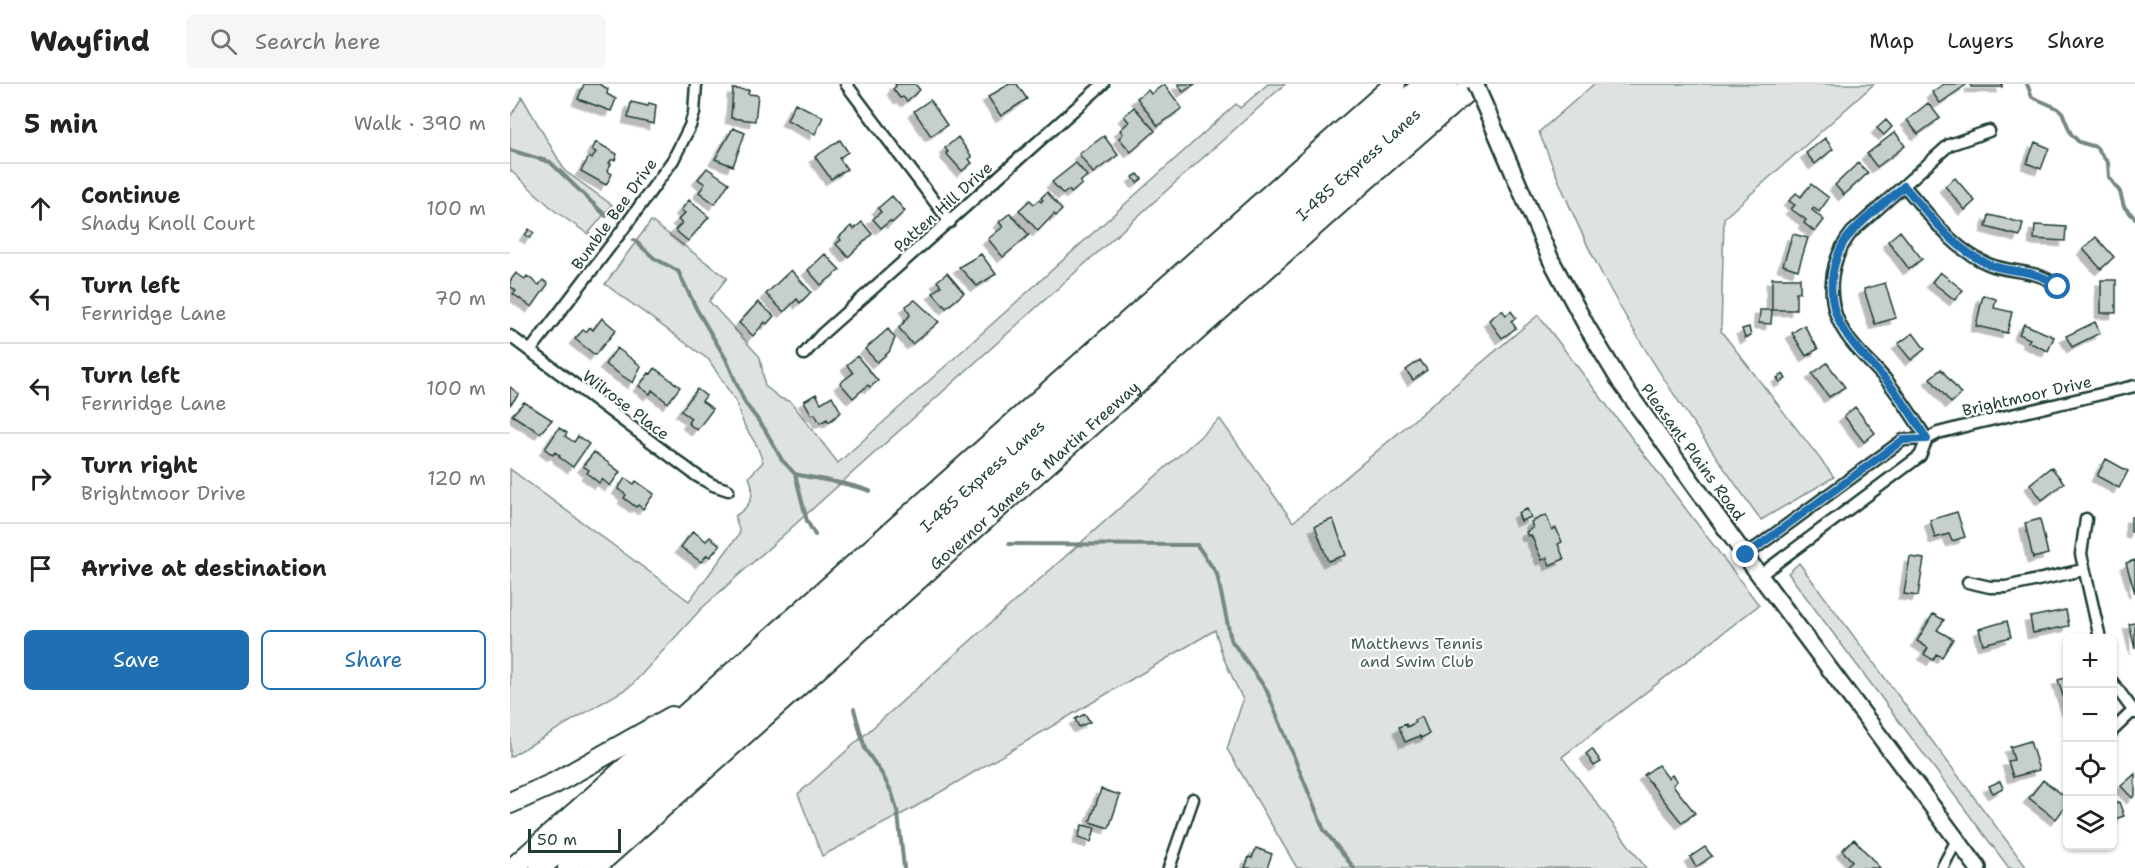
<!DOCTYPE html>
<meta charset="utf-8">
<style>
:root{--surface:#fff;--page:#f6f6f6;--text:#222;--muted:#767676;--line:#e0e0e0;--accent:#1f6fb2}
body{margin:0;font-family:"Shantell Sans",sans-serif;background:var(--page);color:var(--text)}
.controls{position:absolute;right:18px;bottom:18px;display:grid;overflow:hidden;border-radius:9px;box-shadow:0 2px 4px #0004}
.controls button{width:54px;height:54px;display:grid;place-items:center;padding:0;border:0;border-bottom:2px solid var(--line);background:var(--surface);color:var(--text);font:30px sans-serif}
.scale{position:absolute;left:18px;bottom:15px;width:93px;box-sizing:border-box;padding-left:6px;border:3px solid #1f3d34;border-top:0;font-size:16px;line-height:21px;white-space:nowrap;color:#1f3d34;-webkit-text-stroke:4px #fff;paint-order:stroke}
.stop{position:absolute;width:18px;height:18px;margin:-14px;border:4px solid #1f6fb2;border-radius:50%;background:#fff}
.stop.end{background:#1f6fb2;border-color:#fff;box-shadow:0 2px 6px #0008}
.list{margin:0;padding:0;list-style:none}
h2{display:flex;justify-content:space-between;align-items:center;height:78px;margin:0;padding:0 24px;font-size:26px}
h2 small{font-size:20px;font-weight:400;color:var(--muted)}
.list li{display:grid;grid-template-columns:39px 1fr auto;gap:18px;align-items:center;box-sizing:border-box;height:90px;padding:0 24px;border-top:2px solid var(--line)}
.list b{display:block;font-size:22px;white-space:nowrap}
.list p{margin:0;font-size:20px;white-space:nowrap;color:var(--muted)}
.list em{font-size:20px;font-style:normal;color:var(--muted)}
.actions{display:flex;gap:12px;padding:18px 24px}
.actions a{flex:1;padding:14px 0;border:2px solid var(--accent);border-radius:9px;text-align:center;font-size:21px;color:var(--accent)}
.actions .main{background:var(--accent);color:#fff}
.icon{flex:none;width:33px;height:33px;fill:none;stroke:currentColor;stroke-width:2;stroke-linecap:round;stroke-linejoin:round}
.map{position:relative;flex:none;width:1625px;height:784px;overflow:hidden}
header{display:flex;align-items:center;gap:36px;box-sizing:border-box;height:84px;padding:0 30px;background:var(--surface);border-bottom:2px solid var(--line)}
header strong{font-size:28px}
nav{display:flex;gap:33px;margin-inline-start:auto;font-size:21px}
.search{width:420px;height:54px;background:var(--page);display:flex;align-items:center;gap:15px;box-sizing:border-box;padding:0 21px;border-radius:9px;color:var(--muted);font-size:22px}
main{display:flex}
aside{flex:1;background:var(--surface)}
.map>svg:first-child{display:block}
.green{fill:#dee3e2;stroke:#7e908b;stroke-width:1.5}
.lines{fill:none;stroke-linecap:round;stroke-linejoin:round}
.stream{stroke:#758883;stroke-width:4}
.building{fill:#c7cfcc;stroke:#1f3d34;stroke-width:1.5;filter:url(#shadow)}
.street-casing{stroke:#1f3d34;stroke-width:15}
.secondary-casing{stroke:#1f3d34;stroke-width:20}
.highway-casing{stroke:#1f3d34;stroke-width:24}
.street{stroke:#fff;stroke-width:10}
.secondary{stroke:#fff;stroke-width:15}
.highway{stroke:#fff;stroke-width:20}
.secondary-bridge-casing{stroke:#1f3d34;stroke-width:20;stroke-linecap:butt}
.secondary-bridge{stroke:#fff;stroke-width:15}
.route{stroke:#1f6fb2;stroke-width:8}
.labels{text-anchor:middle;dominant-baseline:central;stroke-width:4.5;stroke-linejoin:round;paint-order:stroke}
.street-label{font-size:16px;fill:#1f3d34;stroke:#fff}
.park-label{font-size:16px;fill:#455e57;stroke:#fff}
</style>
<header>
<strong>Wayfind</strong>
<div class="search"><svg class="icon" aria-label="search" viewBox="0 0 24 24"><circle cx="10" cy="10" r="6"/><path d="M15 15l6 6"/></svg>Search here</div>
<nav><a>Map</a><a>Layers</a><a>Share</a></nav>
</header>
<main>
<aside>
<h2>5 min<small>Walk · 390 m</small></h2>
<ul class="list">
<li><svg class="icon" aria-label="ahead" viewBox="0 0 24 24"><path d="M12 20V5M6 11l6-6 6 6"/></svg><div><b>Continue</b><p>Shady Knoll Court</p></div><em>100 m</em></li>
<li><svg class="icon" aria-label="left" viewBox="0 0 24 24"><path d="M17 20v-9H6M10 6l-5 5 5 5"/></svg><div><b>Turn left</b><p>Fernridge Lane</p></div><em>70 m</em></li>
<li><svg class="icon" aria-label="left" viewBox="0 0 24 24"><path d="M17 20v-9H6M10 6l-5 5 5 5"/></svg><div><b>Turn left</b><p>Fernridge Lane</p></div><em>100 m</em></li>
<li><svg class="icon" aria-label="right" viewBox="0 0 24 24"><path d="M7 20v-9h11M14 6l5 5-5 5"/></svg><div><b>Turn right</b><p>Brightmoor Drive</p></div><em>120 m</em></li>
<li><svg class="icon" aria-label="arrive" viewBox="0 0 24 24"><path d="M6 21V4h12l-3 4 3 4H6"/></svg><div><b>Arrive at destination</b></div></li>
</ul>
<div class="actions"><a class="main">Save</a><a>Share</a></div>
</aside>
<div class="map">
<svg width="1625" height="784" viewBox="0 0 1625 784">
<defs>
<filter id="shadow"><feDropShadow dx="-5.5" dy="5.5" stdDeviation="0" flood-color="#0004"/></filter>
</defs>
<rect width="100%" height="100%" fill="#fff"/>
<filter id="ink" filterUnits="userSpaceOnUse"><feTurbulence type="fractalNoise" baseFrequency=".0167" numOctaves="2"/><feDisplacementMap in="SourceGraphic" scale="12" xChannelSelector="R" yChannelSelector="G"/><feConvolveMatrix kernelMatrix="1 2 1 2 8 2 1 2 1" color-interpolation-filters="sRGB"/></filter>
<g filter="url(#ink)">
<path class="green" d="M758 0H775L191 525 121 602 0 673V385L179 517 230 449 225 432C240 423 247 411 239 393L253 378 247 362 234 341 226 318 199 276 95 200 141 137 217 194 199 217 250 273 255 302 270 314 281 318 328 379 726 20 730 24Z
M1084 0H1364L1214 134 1211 247 1324 393 1251 436C1195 358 1140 279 1094 194 1069 147 1049 98 1029 48Z
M12 13 55 87 102 121 78 150 45 127 0 86V33Z
M1028 231 1249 521 1052 673 1136 784H787L717 665 733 616 713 573 705 546 405 723 312 772 288 710 710 335 783 438Z
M1289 479 1517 784H1499L1278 489Z"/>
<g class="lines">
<path class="stream" d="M1517 0 1522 13 1547 24 1552 28 1561 50 1569 58 1586 63 1598 79 1599 93 1610 108 1614 123 1625 134
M0 66 40 78 96 132
M124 156 144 174 168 187 187 226 216 275 235 319 254 344 272 376 285 390 297 437 305 451
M285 390C310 396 336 398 360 407
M499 460 687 461 707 490 721 556 756 605 814 746 844 784
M344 625 355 665 372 690 382 709 388 730 394 784"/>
</g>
<path class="building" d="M74 0H89L98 5 97 10 106 15 101 27 68 15Z
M385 0H405L410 6 397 17 393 13 390 14 383 5 386 2Z
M499 0H507L517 15 491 32 478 13Z
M654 0 672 24 648 42 627 14 638 6 641 10Z
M668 0H685L673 8Z
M1434 0H1455L1456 1 1430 19 1422 8Z
M1461 0H1492V3H1461Z
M223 5 239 6 238 10 248 11 245 37 221 34Z
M420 16 437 41 421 52 404 27Z
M121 18 138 22 139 19 146 21 144 40 118 34Z
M285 19 313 33 305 50 277 36Z
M1418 19 1430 34 1408 50 1397 36Z
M624 23 645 47 621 68 609 54 613 50 610 46 619 38 614 32Z
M1376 36 1382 43 1374 51 1367 44Z
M223 44 235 49 223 82 205 75Z
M1385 48 1395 62 1367 83 1357 70Z
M594 52 608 71 583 89 569 70Z
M448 53 462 73 459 75 462 79 452 87 436 69 438 68 435 64Z
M1315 54 1323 65 1305 80 1296 69Z
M330 56 338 68 329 74 337 85 321 95 305 73Z
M86 58 107 70 105 76H101L99 79 101 80 97 87 102 90 96 101 71 87 79 73 82 75 86 68 82 66Z
M1525 58 1539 64 1531 85 1517 79Z
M566 79 577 92 570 98 572 100 561 109 559 106 553 110 542 98Z
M1348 79 1358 89 1334 111 1325 101Z
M197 84 219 99 205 120 189 108 195 100 188 95Z
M628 90 632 95 627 99 623 93Z
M1445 94 1465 117 1455 126 1435 102Z
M1301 100 1319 114 1309 128 1304 124 1302 126 1314 136 1305 148 1294 139 1296 136 1281 125 1285 121 1279 117 1286 109 1291 113Z
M537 108 552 126 546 132 544 130 528 147 509 126 520 116 524 120 529 116 531 118 533 116 531 114Z
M382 112 395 127 382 139 380 137 371 144 363 135 371 128 368 124Z
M179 116 199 133 178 157 165 146 172 139 168 136 175 129 171 126Z
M500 129 519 151 493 173 478 155 493 143 489 138Z
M1479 131 1513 139 1510 152 1476 143Z
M352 138 362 150 338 173 326 160 331 156 329 153 341 142 344 145Z
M1525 141 1556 143 1555 157 1524 155Z
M19 145 24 149 20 154 15 151Z
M1390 147 1412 175 1399 185 1378 157Z
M1283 150 1298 154 1288 186 1273 181Z
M1586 153 1604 173 1591 185 1573 165Z
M315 170 330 186 311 201 298 186Z
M471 170 486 190 467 202 449 183Z
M281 186 301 208 290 219 287 215 274 228 256 210Z
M1430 188 1453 206 1445 216 1422 198Z
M6 189 15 195 17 192 29 201 33 196 38 200 22 223 3 210 6 207 0 202V197Z
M437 189 454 209 436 224 423 209 431 202 427 197Z
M1262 194H1290V208H1286V226H1262Z
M1591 196H1606V229H1591Z
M1375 199 1386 234 1365 240 1354 205Z
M1473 211 1486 215 1484 224 1502 228 1497 249 1466 242Z
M405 216 429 238 402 260 389 244 400 231 396 222Z
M248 218 264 232 257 240 255 238 243 252 229 239Z
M992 226 996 231 1001 227 1006 234 1001 237 1006 244 992 254 979 236Z
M1250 226H1262L1261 240 1249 239Z
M92 234 106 246 85 271 65 255 73 246 76 248 80 243 83 246Z
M1585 238 1590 249 1562 263 1556 252Z
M1514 240 1544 253 1538 267 1518 258 1520 255 1509 250Z
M1294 241 1308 265 1296 272 1282 249Z
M1239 243 1241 252 1235 254 1232 245Z
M378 245 385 254 379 268 367 278 355 265Z
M1403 249 1415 265 1401 276 1388 260Z
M107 264 131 282 123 299 95 280Z
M347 272 368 297 360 303 358 301 343 314 330 299 343 289 337 281Z
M910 276 917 286 903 296 896 286Z
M1317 279 1335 303 1319 313 1302 290Z
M145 284 170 303 158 319 142 306 140 310 129 302 139 289 141 290Z
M1431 285 1451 310 1441 319 1420 294Z
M1273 290 1276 295 1270 298 1267 294Z
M0 303 9 310 0 321Z
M187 305 196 312 192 317 203 325 187 346 178 339 181 334 171 327Z
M306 310 311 319 322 312 331 328 319 338 317 335 310 339 305 330 302 331 294 317Z
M14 318 42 336 30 349 2 331Z
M1345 323 1365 349 1354 358 1334 332Z
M49 344 57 349 55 352 64 358 68 352 79 360 63 383 49 373 50 372 45 368 43 371 35 365Z
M84 368 110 388 100 402 92 395 89 399 77 389 79 386 73 382Z
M1596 375 1618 387 1609 404 1587 392Z
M1541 383 1554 399 1532 416 1520 400Z
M115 394 124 400 126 397 144 410 133 425 128 421 126 423 114 414 116 411 108 405Z
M1017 425 1021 433 1011 437 1008 429Z
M1447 428 1455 453 1442 457 1439 450 1425 454 1420 436Z
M1036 431 1042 446 1046 444 1052 458 1048 460 1054 475 1040 481 1037 474 1032 476 1021 451 1018 452 1016 448 1023 444 1021 438Z
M1621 433H1625V448H1621Z
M823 435 836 471 818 477 805 442Z
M1530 435 1538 470 1523 474 1515 439Z
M183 447 196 457 200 453 210 461 200 473 197 471 191 478 171 463Z
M1400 473 1414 475 1408 512 1394 510Z
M1625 476V509L1616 479Z
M1556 526 1559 542 1523 549 1520 533Z
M1423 530 1434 536 1427 546 1443 555 1432 573 1426 570 1423 576 1414 570 1418 564 1407 557Z
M1497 537 1501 553 1473 560 1469 545Z
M1625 539V565L1619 540Z
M1558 593V627L1548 596Z
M575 630 580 638 569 643 565 635Z
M912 633 919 650 911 654 910 652 895 658 889 643 896 640 897 643 905 639 904 636Z
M1520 657 1529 686 1503 693 1498 677 1504 676 1500 663Z
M1082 665 1091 678 1084 682 1076 670Z
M1148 681 1158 694 1162 691 1167 697 1163 701 1185 729 1172 739 1134 691Z
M1625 690V711L1622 714 1611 702Z
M1533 696 1558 715V719L1546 735 1519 714Z
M1490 697 1493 704 1483 709 1479 702Z
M591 705 610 711 599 744 580 738Z
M1609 718 1614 732 1602 736V720Z
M572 741 585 744 581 758 568 754Z
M1344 755 1370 784H1338L1336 782 1342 777 1332 766Z
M1195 763 1202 772 1186 783 1180 773Z
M746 764 762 770 757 784H735L739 773 742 774Z"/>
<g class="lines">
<g class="street-casing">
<path id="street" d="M336 0 440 138
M1479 47 1439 61 1342 148C1318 177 1314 220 1337 252 1348 269 1364 281 1377 297 1392 315 1404 335 1417 355L1428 349 1463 340 1625 302
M1394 102C1420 131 1442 165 1478 180 1501 190 1528 184 1548 203
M0 252 187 392 203 401 218 406
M20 267 111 148 163 76 180 42 184 29 186 0
M294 270 312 250 593 0
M1576 435 1571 470 1590 554
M1236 471 1393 356 1417 355 1410 372 1250 491
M1458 498 1480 503H1496L1573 486
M1602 598 1625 629
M1602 647 1623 627
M659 784 683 715
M1432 784 1447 756"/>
</g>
<g class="secondary-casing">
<path id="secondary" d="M979 32 1041 176 1077 243 1111 299 1242 481 1468 784"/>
</g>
<g class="highway-casing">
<g id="highway">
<path d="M0 719 43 700 162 633"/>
<path d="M3 784 885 0"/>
<path id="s1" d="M30 784 914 0"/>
<path id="s2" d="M58 784 938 0"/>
<path id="s3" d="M84 784 853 98 965 0"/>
</g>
</g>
<use href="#street" class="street"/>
<use href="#secondary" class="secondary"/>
<use href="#highway" class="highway"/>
<g class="secondary-bridge-casing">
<path id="secondary-bridge" d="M965 0 979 32"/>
</g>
<use href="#secondary-bridge" class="secondary-bridge"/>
</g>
</g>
<g class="lines" filter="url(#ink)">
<path class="route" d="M1236 471 1393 356 1417 355C1404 334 1391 313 1375 295 1346 262 1314 238 1323 188 1325 178 1328 168 1334 158 1348 138 1376 119 1394 102 1420 131 1442 164 1478 180 1501 190 1528 184 1548 203"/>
</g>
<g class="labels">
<g class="street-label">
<text stroke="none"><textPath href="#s2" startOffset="1058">I-485 Express Lanes</textPath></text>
<text transform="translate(433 123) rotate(-42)">Patten Hill Drive</text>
<text transform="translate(104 130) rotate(-54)">Bumble Bee Drive</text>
<text transform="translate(1517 312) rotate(-13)">Brightmoor Drive</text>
<text transform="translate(116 321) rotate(37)">Wilrose Place</text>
<text transform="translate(1183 368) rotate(54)">Pleasant Plains Road</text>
<text stroke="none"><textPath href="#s1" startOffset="591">I-485 Express Lanes</textPath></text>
<text stroke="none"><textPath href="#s3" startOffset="590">Governor James G Martin Freeway</textPath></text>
</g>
<g class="park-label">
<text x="907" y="559">Matthews Tennis<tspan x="907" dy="18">and Swim Club</tspan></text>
</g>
</g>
</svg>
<div class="controls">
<button>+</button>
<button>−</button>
<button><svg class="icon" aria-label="locate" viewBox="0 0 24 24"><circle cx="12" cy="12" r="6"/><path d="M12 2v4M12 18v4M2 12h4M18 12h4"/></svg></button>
<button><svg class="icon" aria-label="layers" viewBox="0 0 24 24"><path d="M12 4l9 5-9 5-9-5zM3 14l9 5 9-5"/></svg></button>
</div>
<div class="scale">50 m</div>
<div class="stop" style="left:1548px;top:203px"></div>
<div class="stop end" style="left:1236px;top:471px"></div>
</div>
</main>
